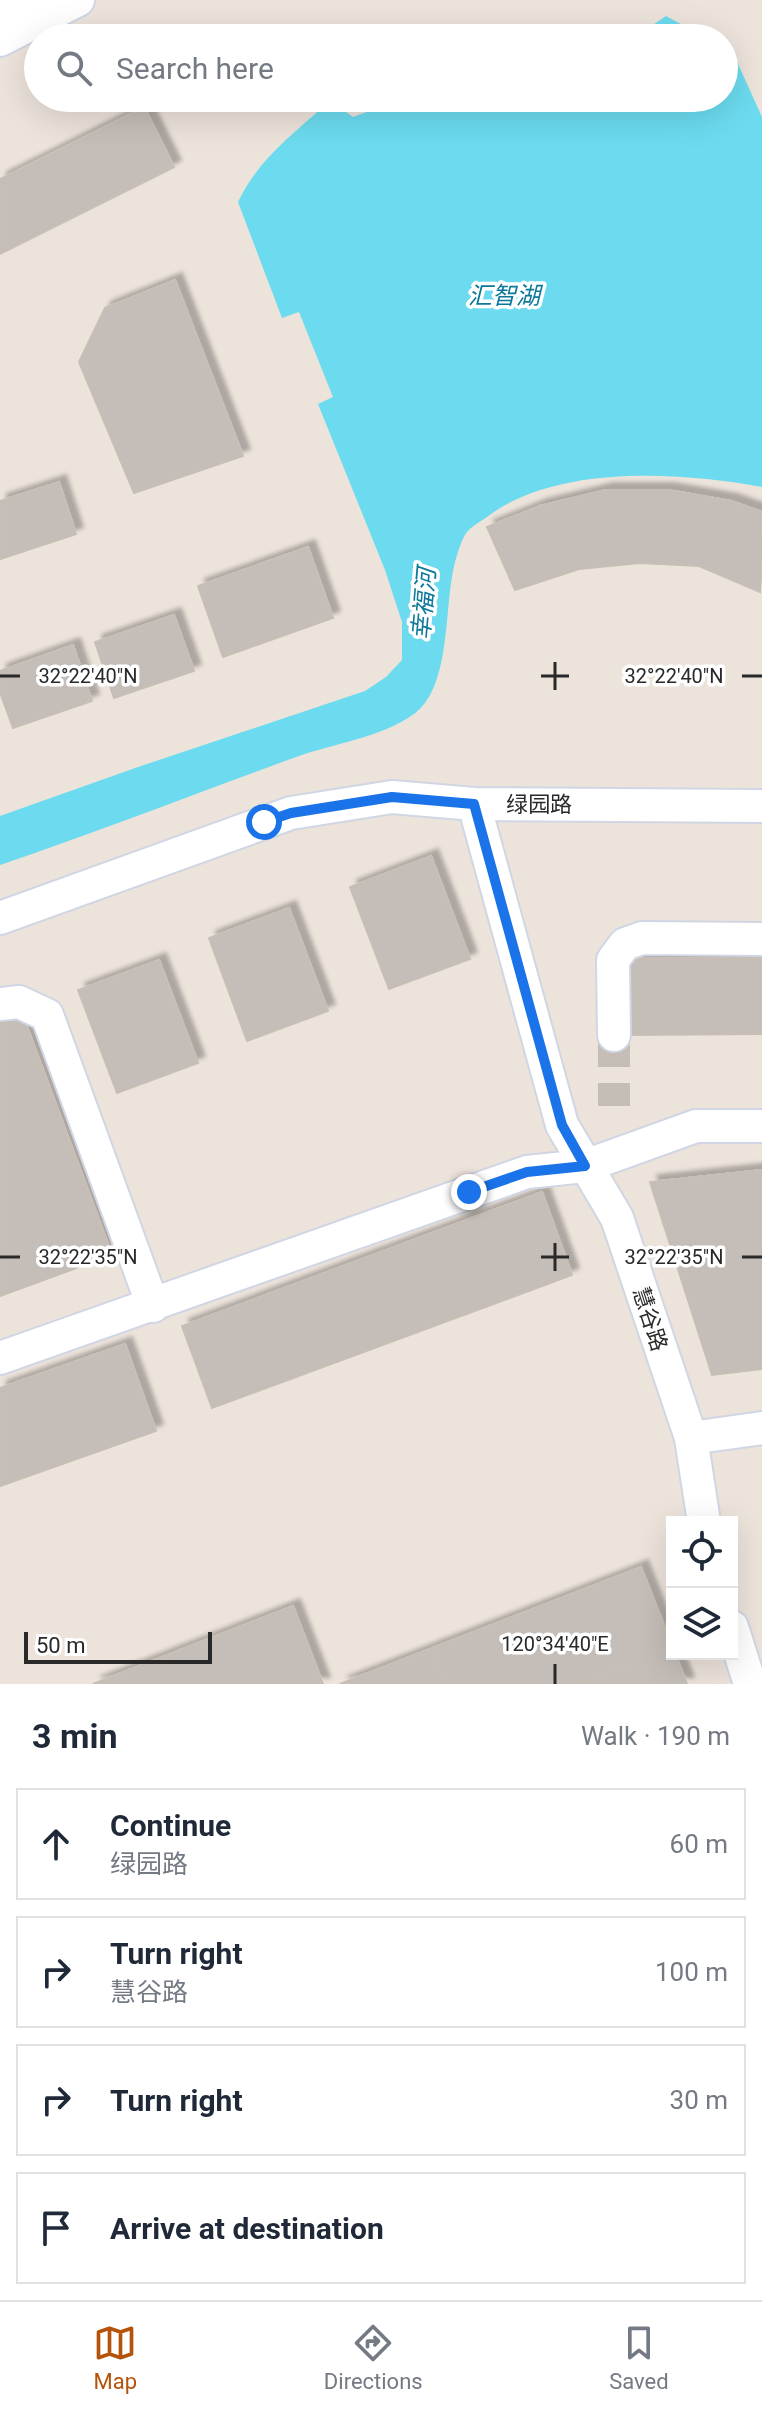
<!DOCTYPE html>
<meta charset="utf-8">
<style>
:root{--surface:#fff;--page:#f6f6f7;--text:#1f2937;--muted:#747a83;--line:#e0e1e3;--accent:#b45309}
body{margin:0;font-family:Roboto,"Noto Sans SC",sans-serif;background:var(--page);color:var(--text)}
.controls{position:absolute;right:24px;bottom:24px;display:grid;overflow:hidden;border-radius:0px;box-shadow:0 8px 32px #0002}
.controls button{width:72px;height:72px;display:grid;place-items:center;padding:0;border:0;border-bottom:2px solid var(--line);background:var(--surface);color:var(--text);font:40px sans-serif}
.scale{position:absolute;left:24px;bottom:20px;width:188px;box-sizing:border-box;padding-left:8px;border:4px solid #292929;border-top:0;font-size:22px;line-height:28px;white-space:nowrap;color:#292929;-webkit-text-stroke:6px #fff;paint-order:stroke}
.stop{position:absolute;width:24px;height:24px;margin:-18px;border:6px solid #1a73e8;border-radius:50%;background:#fff}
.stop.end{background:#1a73e8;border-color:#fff;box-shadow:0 2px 8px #0008}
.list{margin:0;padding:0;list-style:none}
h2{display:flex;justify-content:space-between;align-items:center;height:104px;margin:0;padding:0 32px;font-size:34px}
h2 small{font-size:26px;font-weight:400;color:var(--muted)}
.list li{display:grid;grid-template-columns:52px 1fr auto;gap:24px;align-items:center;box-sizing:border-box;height:112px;margin:0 16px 16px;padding:0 16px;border:2px solid var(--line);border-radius:0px}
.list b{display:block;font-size:30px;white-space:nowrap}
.list p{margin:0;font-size:26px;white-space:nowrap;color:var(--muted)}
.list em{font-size:26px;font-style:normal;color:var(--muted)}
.icon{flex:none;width:44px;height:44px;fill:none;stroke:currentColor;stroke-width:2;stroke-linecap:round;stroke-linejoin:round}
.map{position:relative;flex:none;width:762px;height:1684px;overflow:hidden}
.search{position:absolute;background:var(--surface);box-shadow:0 8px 32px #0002;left:24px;right:24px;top:24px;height:88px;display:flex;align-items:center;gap:20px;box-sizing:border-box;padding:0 28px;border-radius:44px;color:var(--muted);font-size:30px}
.sheet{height:616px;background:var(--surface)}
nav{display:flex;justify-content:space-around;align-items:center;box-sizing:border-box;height:112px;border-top:2px solid var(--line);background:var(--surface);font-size:22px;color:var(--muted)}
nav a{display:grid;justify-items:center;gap:4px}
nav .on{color:var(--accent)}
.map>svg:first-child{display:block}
.water{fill:#6cdbef}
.building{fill:#c4bdb8;stroke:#c7bfb5;stroke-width:2;filter:url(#shadow)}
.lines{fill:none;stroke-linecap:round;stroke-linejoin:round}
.minor-tunnel{stroke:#c5beb7;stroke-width:32;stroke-dasharray:32 16;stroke-linecap:butt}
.minor-casing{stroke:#d0d6e3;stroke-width:36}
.minor{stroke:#fff;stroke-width:32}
.route{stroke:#1a73e8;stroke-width:10}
.ticks{fill:none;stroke:#292929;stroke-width:3}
.labels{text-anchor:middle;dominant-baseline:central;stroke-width:7;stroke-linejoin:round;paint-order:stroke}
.street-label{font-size:22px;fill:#292929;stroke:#fff}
.water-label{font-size:24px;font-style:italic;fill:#0c799b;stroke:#fff}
.ticks-label{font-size:20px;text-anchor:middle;fill:#292929;stroke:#fff;stroke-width:7;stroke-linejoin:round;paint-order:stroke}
</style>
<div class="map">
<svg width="762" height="1684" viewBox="0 0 762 1684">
<defs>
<filter id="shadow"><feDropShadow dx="7" dy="-7" stdDeviation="2" flood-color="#0004"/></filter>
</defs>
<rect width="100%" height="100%" fill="#ece3db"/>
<path class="water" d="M666 16 688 28 714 31 720 38H653L647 29Z
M724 42 733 53 762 117V487C681 472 556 464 487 517 481 521 472 526 467 532 460 541 454 565 452 577 445 616 449 689 414 714 380 738 335 743 296 757 197 793 99 831 0 865V816L138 767 365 691 386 677 402 660V622L385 570 318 404 333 397 299 312 282 318 238 202C257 161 292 135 325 105L338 106 353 117C372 109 391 107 408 98H724Z"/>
<path class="building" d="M144 107 174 167 0 254V179Z
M175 280 243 456 134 493 79 362 105 308Z
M59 482 76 534 0 559V501Z
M606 490H668L731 501 762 512 760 592 699 566 640 563 579 569 515 590 487 527 540 506Z
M308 547 333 618 223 657 198 586Z
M174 615 194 671 114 698 95 642Z
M73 645 92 701 13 728 0 692V671Z
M431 856 470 959 389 989 350 887Z
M289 908 328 1011 247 1041 209 938Z
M762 958V1034L629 1035 628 959Z
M159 960 198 1063 117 1093 78 990Z
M20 1008 112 1255 0 1296V1015Z
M762 1170V1369L712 1375 650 1182Z
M542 1192 572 1275 212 1408 182 1326Z
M125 1344 156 1431 0 1486V1388Z
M641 1567 672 1646V1654H675L687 1684H340Z
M641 1567 672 1647 578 1684H446L432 1648Z
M293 1606 323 1684H93Z"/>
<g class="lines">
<path class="minor-tunnel" d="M614 1035V1106"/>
<g class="minor-casing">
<path id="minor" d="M0 14 28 0
M0 40 78 0
M474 804 562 1125 617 1218 691 1438 704 1522
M0 918 291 813 392 797 474 804 762 806
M0 1004 19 1002 47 1015 153 1306
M614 1035 613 960 625 944 642 938 762 939
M0 1358 527 1172 585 1166 696 1126H762
M691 1438 762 1428
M732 1627 750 1684"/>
</g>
<use href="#minor" class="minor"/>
</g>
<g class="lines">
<path class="route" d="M264 822 291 813 392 797 474 804 562 1125 585 1166 527 1172 469 1192"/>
</g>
<path class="ticks" d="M555 662V690M0 676H20M541 676H569M742 676H762M555 1243V1271M0 1257H20M541 1257H569M742 1257H762M555 1664V1684"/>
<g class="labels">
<g class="street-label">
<text x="539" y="804">绿园路</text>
<text transform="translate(650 1319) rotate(72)">慧谷路</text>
</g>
<g class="water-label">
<text x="504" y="296">汇智湖</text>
<text transform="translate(424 604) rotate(-85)">幸福河</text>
</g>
</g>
<g class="ticks-label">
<text x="88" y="683">32°22'40"N</text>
<text x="674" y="683">32°22'40"N</text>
<text x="88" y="1264">32°22'35"N</text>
<text x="674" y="1264">32°22'35"N</text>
<text x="555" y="1651">120°34'40"E</text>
</g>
</svg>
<div class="controls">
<button><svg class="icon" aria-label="locate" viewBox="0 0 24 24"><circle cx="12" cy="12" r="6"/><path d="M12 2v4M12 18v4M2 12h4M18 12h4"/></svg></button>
<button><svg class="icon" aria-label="layers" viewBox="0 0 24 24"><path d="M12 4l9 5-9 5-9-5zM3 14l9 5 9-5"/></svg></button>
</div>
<div class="scale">50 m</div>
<div class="stop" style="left:264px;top:822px"></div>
<div class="stop end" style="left:469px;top:1192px"></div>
<div class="search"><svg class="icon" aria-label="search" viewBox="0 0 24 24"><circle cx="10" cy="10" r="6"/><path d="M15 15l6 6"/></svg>Search here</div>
</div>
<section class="sheet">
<h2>3 min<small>Walk · 190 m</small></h2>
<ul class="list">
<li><svg class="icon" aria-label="ahead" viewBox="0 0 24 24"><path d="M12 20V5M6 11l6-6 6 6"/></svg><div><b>Continue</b><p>绿园路</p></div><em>60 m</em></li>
<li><svg class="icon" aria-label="right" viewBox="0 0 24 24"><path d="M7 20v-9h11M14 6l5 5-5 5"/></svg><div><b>Turn right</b><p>慧谷路</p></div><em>100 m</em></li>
<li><svg class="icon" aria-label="right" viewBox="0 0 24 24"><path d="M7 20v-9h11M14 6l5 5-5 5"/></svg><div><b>Turn right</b></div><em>30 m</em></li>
<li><svg class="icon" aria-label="arrive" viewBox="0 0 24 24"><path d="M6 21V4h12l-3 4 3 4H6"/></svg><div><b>Arrive at destination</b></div></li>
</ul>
</section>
<nav>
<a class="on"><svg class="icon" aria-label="map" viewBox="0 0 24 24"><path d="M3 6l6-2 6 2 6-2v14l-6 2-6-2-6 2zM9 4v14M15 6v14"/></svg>Map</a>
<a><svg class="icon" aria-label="directions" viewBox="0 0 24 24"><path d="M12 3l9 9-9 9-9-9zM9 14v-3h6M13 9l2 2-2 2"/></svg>Directions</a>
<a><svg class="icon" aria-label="saved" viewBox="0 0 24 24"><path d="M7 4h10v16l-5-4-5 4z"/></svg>Saved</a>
</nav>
